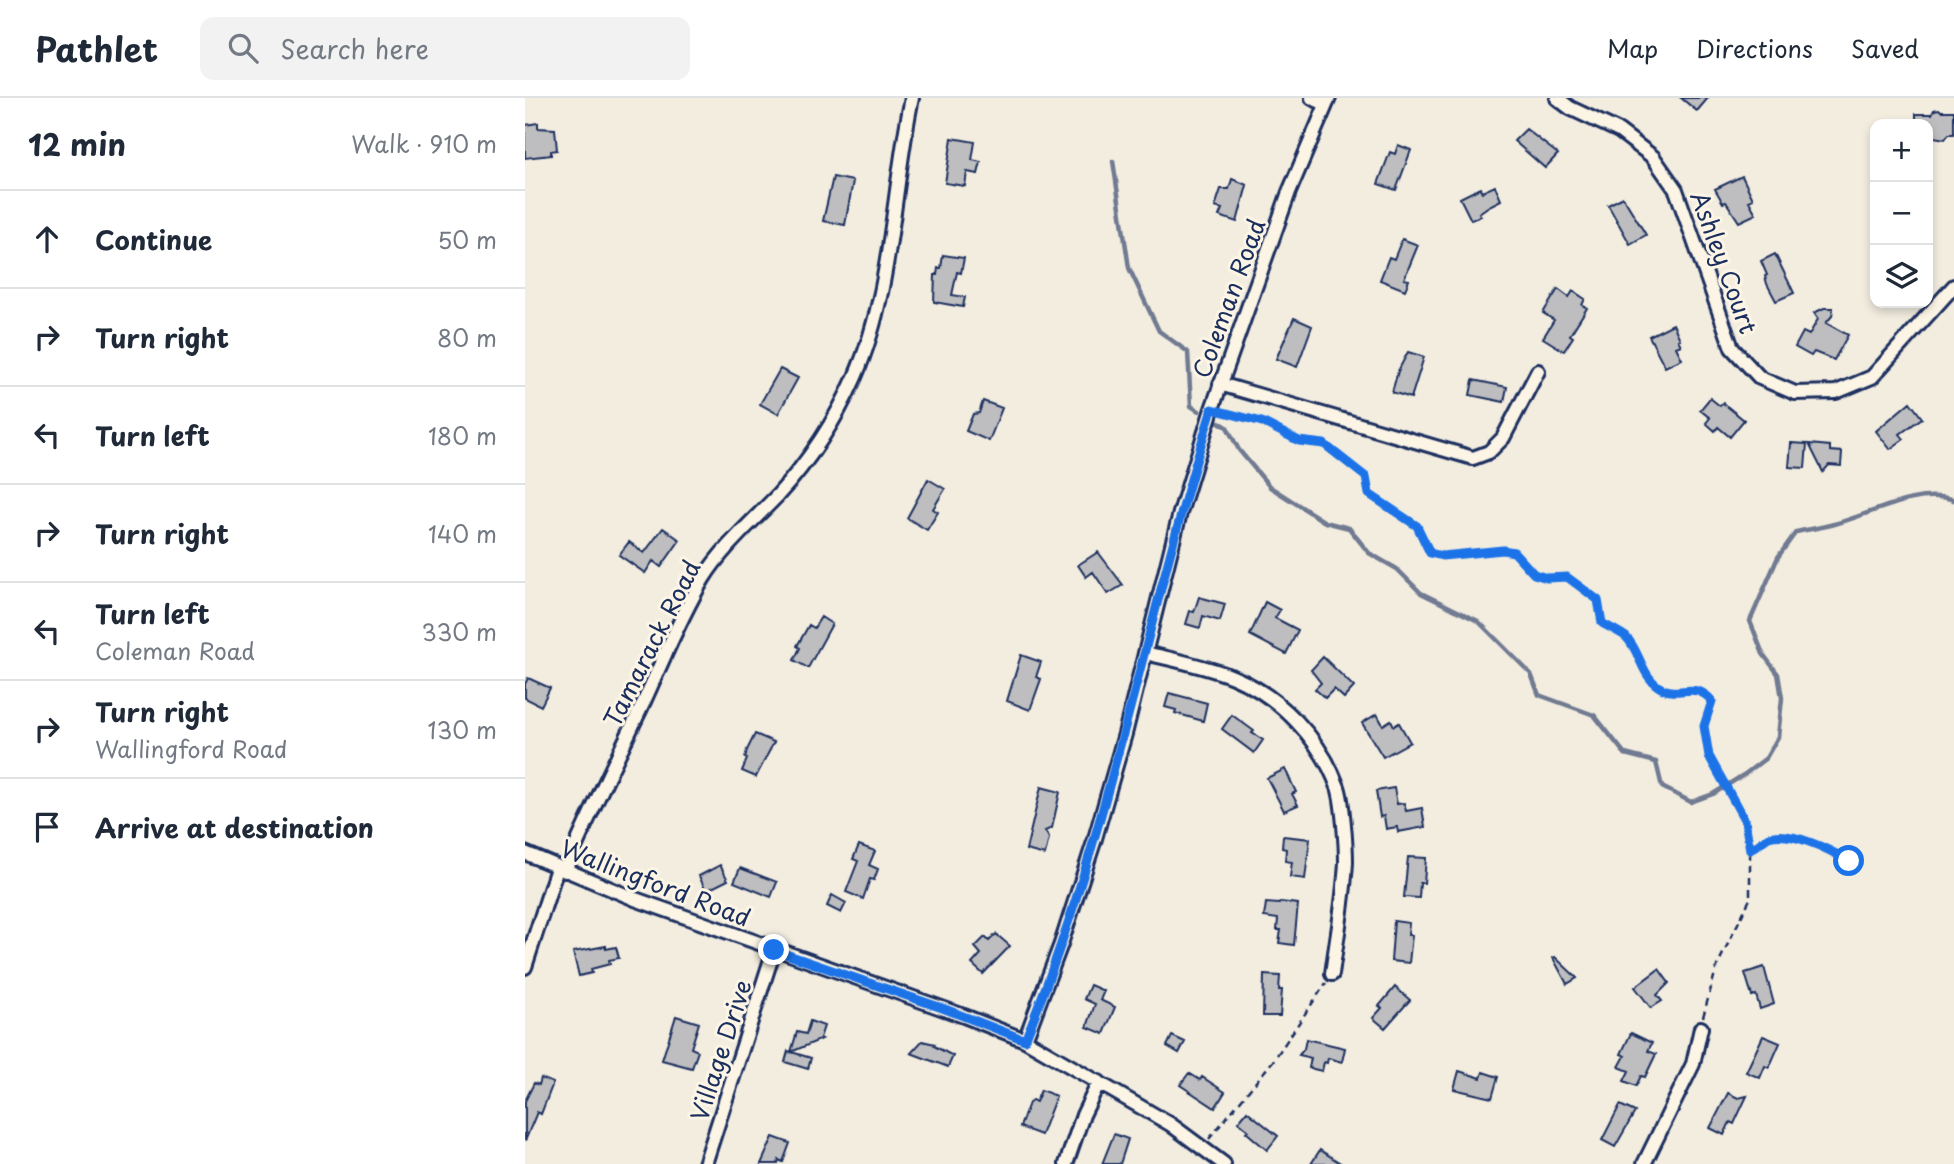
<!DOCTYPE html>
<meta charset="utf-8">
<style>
:root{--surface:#fff;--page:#f2f2f3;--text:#1f2937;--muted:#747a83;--line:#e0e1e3}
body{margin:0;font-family:"Playpen Sans",sans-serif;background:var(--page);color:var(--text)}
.controls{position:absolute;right:21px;top:21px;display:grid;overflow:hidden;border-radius:14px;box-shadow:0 4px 10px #0003}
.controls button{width:63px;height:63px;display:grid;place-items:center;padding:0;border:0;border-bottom:2px solid var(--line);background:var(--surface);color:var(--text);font:35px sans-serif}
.stop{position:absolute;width:21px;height:21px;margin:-16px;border:5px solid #1a73e8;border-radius:50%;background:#fff}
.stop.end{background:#1a73e8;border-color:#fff;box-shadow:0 2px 7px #0008}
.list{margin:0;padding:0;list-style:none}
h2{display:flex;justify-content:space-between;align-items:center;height:91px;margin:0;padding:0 28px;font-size:30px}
h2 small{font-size:23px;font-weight:400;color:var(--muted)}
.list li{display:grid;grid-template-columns:46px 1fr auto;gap:21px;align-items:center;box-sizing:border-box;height:98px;padding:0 28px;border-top:2px solid var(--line)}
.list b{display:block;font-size:26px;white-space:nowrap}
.list p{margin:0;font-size:23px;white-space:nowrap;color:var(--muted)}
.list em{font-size:23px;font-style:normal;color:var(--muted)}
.icon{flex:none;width:38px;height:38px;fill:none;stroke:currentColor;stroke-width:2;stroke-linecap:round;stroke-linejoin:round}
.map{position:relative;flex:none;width:1429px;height:1066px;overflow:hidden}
header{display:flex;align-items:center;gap:42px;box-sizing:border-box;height:98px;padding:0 35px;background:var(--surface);border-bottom:2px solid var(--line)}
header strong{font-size:33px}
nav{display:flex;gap:38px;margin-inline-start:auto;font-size:24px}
.search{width:490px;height:63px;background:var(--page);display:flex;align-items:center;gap:18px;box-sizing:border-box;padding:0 24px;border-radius:14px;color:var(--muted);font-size:26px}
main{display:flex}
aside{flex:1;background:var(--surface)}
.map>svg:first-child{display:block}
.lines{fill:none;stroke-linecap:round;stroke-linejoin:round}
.stream{stroke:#707a91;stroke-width:4.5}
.building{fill:#bebec0;stroke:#1b2f5e;stroke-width:2}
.minor-casing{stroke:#1b2f5e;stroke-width:18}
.path{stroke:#1b2f5e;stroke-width:2.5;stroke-dasharray:7 5;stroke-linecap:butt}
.minor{stroke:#fcf5e5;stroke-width:12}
.route{stroke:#1a73e8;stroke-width:9}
.labels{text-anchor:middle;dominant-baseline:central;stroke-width:6;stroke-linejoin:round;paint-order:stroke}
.street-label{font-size:24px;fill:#1b2f5e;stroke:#fcf5e5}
</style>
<header>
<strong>Pathlet</strong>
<div class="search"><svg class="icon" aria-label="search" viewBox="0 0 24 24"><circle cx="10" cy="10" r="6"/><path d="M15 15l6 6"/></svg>Search here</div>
<nav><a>Map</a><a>Directions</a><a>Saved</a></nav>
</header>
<main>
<aside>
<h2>12 min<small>Walk · 910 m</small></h2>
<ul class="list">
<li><svg class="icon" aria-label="ahead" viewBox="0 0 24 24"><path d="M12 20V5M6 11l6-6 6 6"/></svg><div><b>Continue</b></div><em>50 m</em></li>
<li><svg class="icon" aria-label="right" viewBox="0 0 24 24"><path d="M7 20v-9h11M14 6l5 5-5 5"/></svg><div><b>Turn right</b></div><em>80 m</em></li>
<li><svg class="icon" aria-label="left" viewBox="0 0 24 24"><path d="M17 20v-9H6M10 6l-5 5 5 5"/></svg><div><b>Turn left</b></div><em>180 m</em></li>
<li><svg class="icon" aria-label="right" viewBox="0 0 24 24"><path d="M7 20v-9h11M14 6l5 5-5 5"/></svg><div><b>Turn right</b></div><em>140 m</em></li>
<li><svg class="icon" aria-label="left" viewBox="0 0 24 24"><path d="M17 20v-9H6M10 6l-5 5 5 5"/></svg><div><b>Turn left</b><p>Coleman Road</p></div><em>330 m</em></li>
<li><svg class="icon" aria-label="right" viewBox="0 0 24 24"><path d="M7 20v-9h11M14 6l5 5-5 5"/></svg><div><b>Turn right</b><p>Wallingford Road</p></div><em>130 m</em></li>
<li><svg class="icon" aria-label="arrive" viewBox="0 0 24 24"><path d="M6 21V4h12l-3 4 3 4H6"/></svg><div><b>Arrive at destination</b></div></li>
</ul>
</aside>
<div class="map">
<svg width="1429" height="1066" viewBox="0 0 1429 1066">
<rect width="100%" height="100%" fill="#f3ede0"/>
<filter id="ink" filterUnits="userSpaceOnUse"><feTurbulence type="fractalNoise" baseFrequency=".0143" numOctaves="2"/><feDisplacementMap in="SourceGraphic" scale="14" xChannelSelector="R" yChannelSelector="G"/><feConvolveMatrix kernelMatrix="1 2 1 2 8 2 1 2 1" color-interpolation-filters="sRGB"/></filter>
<g filter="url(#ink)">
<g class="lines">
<path class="stream" d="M588 63 604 170 634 233 663 254 666 308 674 313
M694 324 702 329 714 352 745 389 800 424 824 430 844 455 872 471 896 495 953 523 1006 576 1014 597 1069 617 1100 656 1131 664 1137 689 1166 704 1188 696 1220 676 1241 660 1253 639 1257 600 1253 576 1238 556 1225 523 1253 459 1271 434C1285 431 1300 429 1313 425 1349 415 1392 390 1429 402"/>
</g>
<path class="building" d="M1156 0H1183L1172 13Z
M1414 11 1416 13H1429V36H1424L1420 41 1403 38V26H1391V16H1407L1409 12Z
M13 25V30L30 31 32 52 26 53V57L0 60V27Z
M1001 31 1033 56 1020 70 989 43Z
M427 40 450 44 447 62 456 64 453 76 442 74 440 88 420 85Z
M873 47 886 52 871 92 853 86 865 54 870 56Z
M1217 78 1228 101 1224 103 1231 116 1214 124 1201 104 1198 105 1190 91Z
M308 79 328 83 320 127 298 123Z
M707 81 722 87 712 124 694 118 697 111 690 109 696 91H704Z
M970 88 976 102 964 108 954 115 956 118 946 122 935 100 955 90 957 94Z
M1098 99 1121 137 1105 146 1083 107Z
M877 141 893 147 879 181 884 182 880 192 855 182 864 159 869 161Z
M1250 156 1269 195 1251 203 1242 186 1240 178 1242 177 1236 163Z
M418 157 439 160 436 175 432 174 427 197 440 199 438 209 409 204 410 177H412L413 170H416Z
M1033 191 1044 199 1048 193 1060 201 1057 207 1062 210 1045 237 1048 239 1039 253 1018 240 1029 222 1018 215Z
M1299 210H1308L1307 218 1301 225 1323 237 1309 262 1289 254 1286 258 1270 249 1278 234 1284 237 1293 221 1289 215Z
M769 220 787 228 772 269 751 261Z
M1148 226 1155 241 1153 242 1156 247 1151 249 1157 261 1140 269 1124 238Z
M883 254 899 259 886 300 867 294 873 273Z
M255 271 273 280 253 316 235 306Z
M948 282 982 289 979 304 945 297Z
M1185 300 1195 308 1198 305 1219 322 1205 339 1193 329 1190 333 1181 325 1185 320 1175 312Z
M458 303 477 310 464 343 441 333 448 316 454 315Z
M1385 304 1397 320 1375 336 1379 341 1365 351 1351 333Z
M1266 345 1282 346 1280 370 1264 369Z
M1284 346 1305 348V353L1317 354 1316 368 1304 367 1298 374Z
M403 381 420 391 408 411 413 414 402 432 382 420Z
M138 430 155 442 136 469 128 463 120 475 94 457 104 444 119 455Z
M573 454 598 487 583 496 568 474 561 479 553 467Z
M674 499 700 506 695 523 678 518 675 530 661 526 665 513 669 514Z
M740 504 755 512 750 520 773 532 761 556 725 537Z
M296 519 307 526 283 570 269 562 275 550 272 548 284 527 289 530Z
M496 557 516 564 511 579 516 581 505 612 482 603Z
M798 559 829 589 819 600 809 591 800 600 790 591 796 585 786 572Z
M3 580 25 590 16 608 0 600V586Z
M644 595 682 605 678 623 650 615 651 612 640 609Z
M852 616 858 627 866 622 869 628 874 625 885 644 858 659 837 625Z
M707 617 729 633 727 635 738 642 729 655 697 631Z
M230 636 249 644 231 679 217 673 222 661 220 660 222 652Z
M760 671 771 694 767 696 773 707 759 713 742 680Z
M516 689 535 694 527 730 520 733 524 740 520 757 501 752Z
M869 690 872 706 879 705 881 713 897 710 900 729 873 734 872 729 861 731 859 718 855 719 851 693Z
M758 738 785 741 780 781 765 779 767 764 760 763 761 751 757 750Z
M334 747 350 753 344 767 353 771 349 782 345 781 338 801 321 794 333 763 328 761Z
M883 759 901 760 899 785H895L894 800 879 799Z
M195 767 203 782 181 793 174 778Z
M215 770 252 784 246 799 209 784Z
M307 797 321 805 316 815 302 808Z
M755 804 773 806 769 847 754 845 756 832H752L753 821 739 819 741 805 754 806Z
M869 823 884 825 883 837H887L884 865 866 863Z
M471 836 485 848 458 876 447 866 456 856 450 849 460 839 464 843Z
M81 848V851L91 849 94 860 84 862 85 866 66 871 67 875 54 878 48 854Z
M1030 859 1052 880 1042 886 1028 860Z
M1239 869 1249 906 1235 911 1231 897 1227 898 1220 875Z
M1134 871 1144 885 1132 897 1137 903 1126 910 1110 889Z
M739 877 755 878 754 892H757L755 918H738Z
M565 887 579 893 575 902 590 909 579 936 562 929 570 906 559 901Z
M870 889 885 902 860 930 848 920 857 910 854 908Z
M151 918 174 925 166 950 173 953 167 970 137 962Z
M285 923 299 928 295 940 297 941 266 954 272 934 281 936Z
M1106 935 1127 945 1123 953 1131 956 1120 979 1116 978 1111 988 1099 983 1104 973 1094 969 1100 958 1096 956Z
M647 938 660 944 654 955 642 948Z
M1238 938 1255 945 1244 970 1240 968 1235 980 1221 974Z
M781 941 820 950 817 964 803 960 802 965 799 964 797 973 784 970 786 960 774 957 779 951Z
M397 943 410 946 409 948 428 958 423 969 386 955Z
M263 953 286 960 283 971 260 964Z
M934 973 956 980 958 974 973 979 967 1000 929 991Z
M664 975 675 982 677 979 700 994 690 1010 655 987Z
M16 980 28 985 16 1016 12 1014 0 1043V1003L9 985 14 987Z
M516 992 531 998 516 1037 495 1029 504 1005 507 1002 511 1004Z
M1203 995 1213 1000 1222 998 1209 1026 1205 1024 1199 1037 1185 1030Z
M1095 1007 1110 1014 1090 1049 1077 1042Z
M722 1013 753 1038 742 1052 721 1034 723 1032 713 1024Z
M589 1036 603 1041 595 1066H577Z
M248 1039 265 1045 258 1064 254 1062 253 1066H236Z
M795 1052 817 1066H786Z"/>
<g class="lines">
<g class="minor-casing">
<path id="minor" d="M787 0 801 6
M1032 0 1045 10 1094 33 1128 59 1151 92 1207 250 1235 280 1270 295 1311 294 1347 279 1429 188
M695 286 948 360 964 354 978 340 1013 273
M620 555C650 562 680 568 708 579 756 599 795 641 813 689 818 703 821 748 821 764 819 801 812 839 807 876
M0 755 110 801 439 918 500 942 645 1026 699 1066
M40 773C63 718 90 664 116 610 136 567 154 521 178 481 198 449 226 425 252 398 285 362 310 324 330 279 368 192 367 92 387 0
M0 869 32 770
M500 942 536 846 569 744 600 636 655 415 687 311 764 94 804 0
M180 1066 249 852
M541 1066 558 1017 574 984
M1119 1066 1168 966 1176 930"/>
</g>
<path class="path" d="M700 315 737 324 774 343 799 346 841 379 844 396 892 428 905 455 917 458 978 452 989 454 1009 476 1022 479H1042L1073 502 1077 525C1085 530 1095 534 1101 539 1116 553 1116 579 1136 589 1155 600 1169 583 1187 603L1179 628 1184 658 1220 723 1225 752V801L1192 868 1178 919
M1225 752C1231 749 1238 742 1244 740 1266 732 1305 752 1324 763
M684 1041 748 963 801 885"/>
<use href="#minor" class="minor"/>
</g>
</g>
<g class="lines" filter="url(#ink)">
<path class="route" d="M249 852 420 911 500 942C584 738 621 520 687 311L737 324 774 343 799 346 841 379 844 396 892 428 905 455 917 458 978 452 989 454 1009 476 1022 480 1042 479 1073 502 1077 525C1085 530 1095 534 1101 539 1115 552 1116 579 1136 590 1155 600 1169 582 1187 603L1179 628 1184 658 1220 723 1225 752C1231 749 1238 742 1244 739 1266 732 1305 752 1324 763"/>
</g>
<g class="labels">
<g class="street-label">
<text transform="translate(1200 164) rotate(70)">Ashley Court</text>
<text transform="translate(703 200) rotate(-70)">Coleman Road</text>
<text transform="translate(126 545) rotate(-63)">Tamarack Road</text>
<text transform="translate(131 784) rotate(21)">Wallingford Road</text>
<text transform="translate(195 952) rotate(-72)">Village Drive</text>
</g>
</g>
</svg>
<div class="controls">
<button>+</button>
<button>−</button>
<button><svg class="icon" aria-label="layers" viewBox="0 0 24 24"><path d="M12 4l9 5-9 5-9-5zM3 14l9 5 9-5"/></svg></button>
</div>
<div class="stop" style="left:1324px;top:763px"></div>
<div class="stop end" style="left:249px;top:852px"></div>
</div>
</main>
